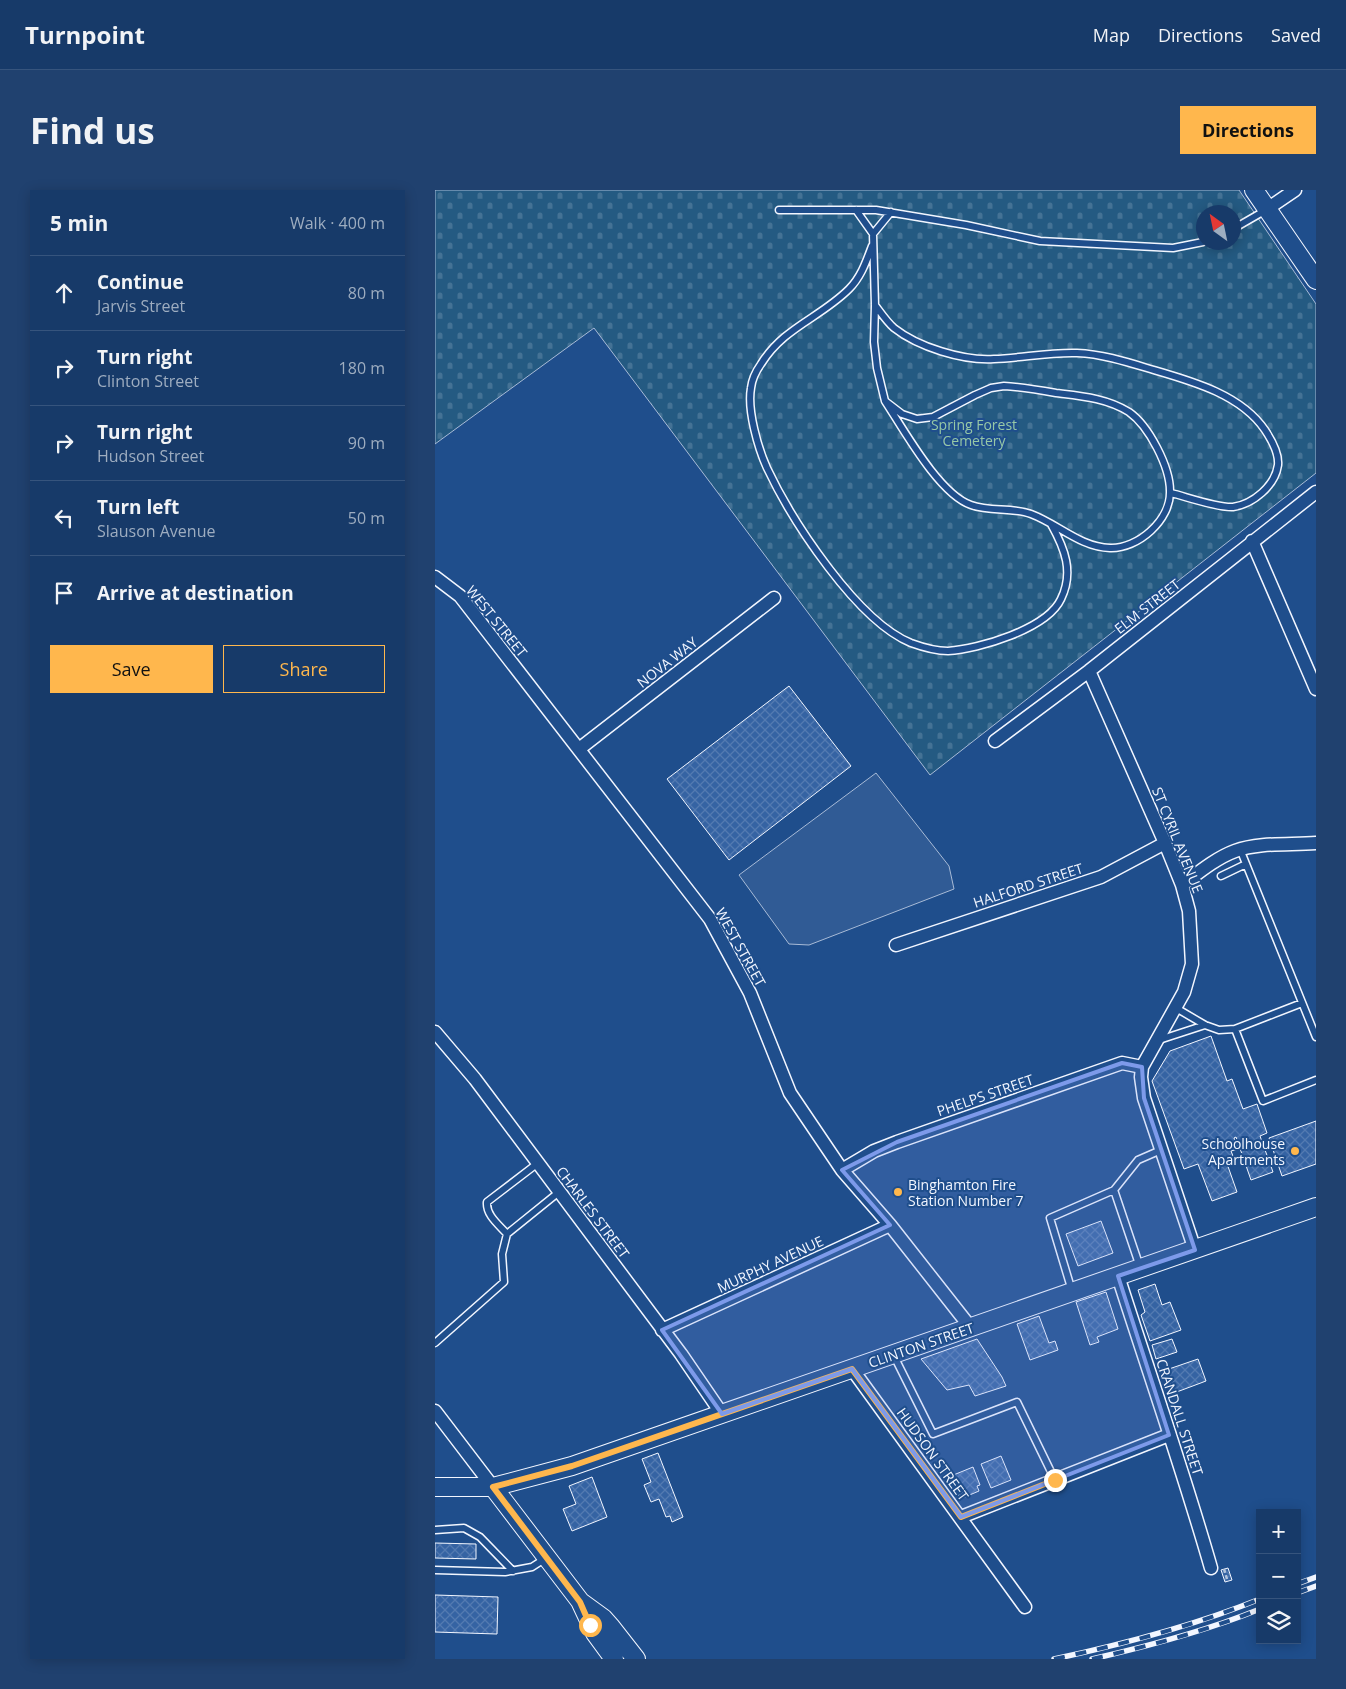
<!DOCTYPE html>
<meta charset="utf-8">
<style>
:root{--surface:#173a69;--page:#20416f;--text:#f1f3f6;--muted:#9eadc0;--line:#36547d;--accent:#ffb74d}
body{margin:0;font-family:"Open Sans",sans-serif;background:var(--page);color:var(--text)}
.controls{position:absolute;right:15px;bottom:15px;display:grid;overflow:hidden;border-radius:0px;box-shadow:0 2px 12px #0003}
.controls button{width:45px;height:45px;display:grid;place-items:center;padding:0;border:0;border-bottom:1px solid var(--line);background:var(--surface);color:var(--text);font:25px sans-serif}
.compass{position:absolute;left:761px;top:15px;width:45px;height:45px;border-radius:50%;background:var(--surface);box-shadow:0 2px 12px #0003;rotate:327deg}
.stop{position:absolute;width:15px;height:15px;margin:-11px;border:4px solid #ffb74d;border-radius:50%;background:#fff}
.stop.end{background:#ffb74d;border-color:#fff;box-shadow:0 1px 5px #0008}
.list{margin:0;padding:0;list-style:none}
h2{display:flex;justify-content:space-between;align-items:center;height:65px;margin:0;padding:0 20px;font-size:21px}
h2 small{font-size:16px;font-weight:400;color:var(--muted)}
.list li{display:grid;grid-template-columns:32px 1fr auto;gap:15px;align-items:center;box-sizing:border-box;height:75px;padding:0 20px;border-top:1px solid var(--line)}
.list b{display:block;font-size:19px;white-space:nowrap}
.list p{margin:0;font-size:16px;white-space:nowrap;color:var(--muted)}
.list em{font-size:16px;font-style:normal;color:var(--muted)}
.actions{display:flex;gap:10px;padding:15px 20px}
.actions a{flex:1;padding:11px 0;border:1px solid var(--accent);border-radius:0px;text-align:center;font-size:18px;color:var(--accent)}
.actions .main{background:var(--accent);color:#111}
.icon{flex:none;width:28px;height:28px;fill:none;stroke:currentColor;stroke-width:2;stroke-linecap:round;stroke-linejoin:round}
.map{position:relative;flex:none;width:881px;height:1469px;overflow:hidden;border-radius:0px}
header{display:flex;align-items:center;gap:30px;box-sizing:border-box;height:70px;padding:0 25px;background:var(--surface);border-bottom:1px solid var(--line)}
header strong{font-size:24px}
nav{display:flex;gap:28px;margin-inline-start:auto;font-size:18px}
.intro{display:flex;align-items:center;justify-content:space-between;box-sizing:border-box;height:120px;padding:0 30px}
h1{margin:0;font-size:35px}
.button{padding:12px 22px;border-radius:0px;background:var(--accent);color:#111;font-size:18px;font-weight:700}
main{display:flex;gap:30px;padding:0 30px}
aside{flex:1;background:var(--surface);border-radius:0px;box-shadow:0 2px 12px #0003}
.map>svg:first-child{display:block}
.cemetery{fill:url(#cemetery-stones);stroke:#a8bbd7;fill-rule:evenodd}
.parking{fill:#305b95;stroke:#a8bbd7}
.building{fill:url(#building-cross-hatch);stroke:#f2f6ff}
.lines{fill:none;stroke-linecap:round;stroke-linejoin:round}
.lane-casing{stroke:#f2f6ff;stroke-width:9}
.street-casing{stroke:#f2f6ff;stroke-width:15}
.secondary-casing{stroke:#f2f6ff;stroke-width:20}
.path{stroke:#b3c4dc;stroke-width:2.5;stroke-dasharray:4 2.5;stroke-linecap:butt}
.lane{stroke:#1f4e8c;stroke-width:6}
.street{stroke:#1f4e8c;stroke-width:12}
.secondary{stroke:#1f4e8c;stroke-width:18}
.rail-casing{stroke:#f2f6ff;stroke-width:5.5}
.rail{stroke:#1f4e8c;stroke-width:4;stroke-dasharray:11;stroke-linecap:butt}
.route{stroke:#ffb74d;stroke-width:6}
.marked{fill:#7d9aea;fill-opacity:0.2;stroke:#7d9aea;stroke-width:4;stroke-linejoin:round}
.poi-dot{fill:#ffb74d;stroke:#1f4e8c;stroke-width:2}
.labels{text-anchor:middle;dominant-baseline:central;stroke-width:4;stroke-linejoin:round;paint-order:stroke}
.park-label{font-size:14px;fill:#97c8a6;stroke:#1f4e8c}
.street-label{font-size:14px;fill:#f2f6ff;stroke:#1f4e8c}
.poi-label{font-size:14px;fill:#f2f6ff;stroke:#1f4e8c;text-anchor:end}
</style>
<header>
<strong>Turnpoint</strong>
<nav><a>Map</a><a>Directions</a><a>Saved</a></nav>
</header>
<div class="intro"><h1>Find us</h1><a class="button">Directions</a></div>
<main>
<aside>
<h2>5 min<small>Walk · 400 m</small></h2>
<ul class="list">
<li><svg class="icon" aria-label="ahead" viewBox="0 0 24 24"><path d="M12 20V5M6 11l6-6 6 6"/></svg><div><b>Continue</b><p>Jarvis Street</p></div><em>80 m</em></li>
<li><svg class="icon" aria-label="right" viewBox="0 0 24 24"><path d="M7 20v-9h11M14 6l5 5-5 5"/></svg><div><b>Turn right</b><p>Clinton Street</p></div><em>180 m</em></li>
<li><svg class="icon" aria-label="right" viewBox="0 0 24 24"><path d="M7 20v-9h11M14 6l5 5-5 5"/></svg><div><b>Turn right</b><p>Hudson Street</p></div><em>90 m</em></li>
<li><svg class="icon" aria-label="left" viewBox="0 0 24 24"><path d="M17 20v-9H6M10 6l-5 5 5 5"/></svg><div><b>Turn left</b><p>Slauson Avenue</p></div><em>50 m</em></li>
<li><svg class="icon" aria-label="arrive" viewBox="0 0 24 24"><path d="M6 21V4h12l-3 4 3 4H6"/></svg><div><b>Arrive at destination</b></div></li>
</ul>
<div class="actions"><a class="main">Save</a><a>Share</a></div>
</aside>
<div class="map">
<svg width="881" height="1469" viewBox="0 0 881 1469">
<defs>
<pattern id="cemetery-stones" width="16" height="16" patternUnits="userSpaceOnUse" patternTransform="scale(1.25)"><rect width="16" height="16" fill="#245a82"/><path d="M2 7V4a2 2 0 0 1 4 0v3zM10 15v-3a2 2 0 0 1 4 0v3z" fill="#447295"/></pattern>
<pattern id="building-cross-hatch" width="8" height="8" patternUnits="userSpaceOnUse" patternTransform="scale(1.25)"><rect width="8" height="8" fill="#3563a3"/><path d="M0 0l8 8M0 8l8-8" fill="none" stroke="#537ab1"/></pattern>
</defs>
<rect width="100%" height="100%" fill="#1f4e8c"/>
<path class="cemetery" d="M0 0H804L881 114V283L495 585 159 138 0 254ZM768 22H798V52H768Z"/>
<path class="parking" d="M441 583 514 676 519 699 374 755 354 754 304 685Z"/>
<path class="building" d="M354 496 416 576 294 670 232 589Z
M776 846 792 891 797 889 808 919 822 914 832 943 825 946 838 982 816 990 801 947 799 948 803 959 796 961 798 966 790 968 802 1002 777 1011 763 974 749 979 717 891 735 861Z
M881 931V974L847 986 834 948Z
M666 1031 678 1063 643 1076 631 1044Z
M720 1094 727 1115 735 1112 746 1140 715 1151 706 1125 710 1122 703 1100Z
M671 1102 683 1139 662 1147 664 1152 655 1155 641 1112Z
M604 1126 614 1153 620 1151 623 1160 595 1170 582 1134Z
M542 1149 567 1187 571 1196 540 1206 534 1195 512 1200 486 1169Z
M737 1149 742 1162 721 1169 717 1155Z
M763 1169 771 1191 739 1203 731 1180Z
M223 1263 248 1327 237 1332 235 1326 231 1327 224 1309 216 1312 209 1295 216 1292 207 1269Z
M566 1266 576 1290 556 1298 546 1274Z
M538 1277 545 1295 542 1296 544 1301 525 1309 516 1286Z
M157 1287 172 1327 137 1341 128 1319 141 1314 134 1296Z
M0 1353 41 1354V1369L0 1368Z
M793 1378 797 1390 790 1392 786 1380Z
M0 1405 63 1407 62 1444 0 1442Z"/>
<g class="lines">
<g class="lane-casing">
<path id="lane" d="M344 20H441L531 35 605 51 738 58 768 52
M421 20 438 44
M798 39 831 20
M437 56C431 72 426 87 414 99 385 128 349 137 326 174 321 181 317 189 316 198 312 220 323 258 332 278 357 331 422 431 476 453 487 457 502 461 513 461 544 459 612 439 626 409 639 382 630 359 616 334
M440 115C446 123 452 132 459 138 483 157 528 171 559 169 587 168 614 162 642 163 666 164 689 171 712 178 753 190 805 203 830 240 836 249 844 264 843 275 840 296 818 314 798 317 783 318 752 307 736 303
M450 211C469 240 504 304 536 315 555 322 577 317 596 324 623 334 645 357 675 358 703 359 736 330 735 301 735 277 714 236 694 222 672 208 646 206 621 203 604 200 586 197 569 196L556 198 540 205 498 227 482 229 467 224 450 211 442 178 439 152 440 115 438 44 456 22
M805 659 881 847
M786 686 811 674
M741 818 770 835 784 840 800 839 828 911 881 890
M800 839 867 813
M724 850 770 835
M679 1000 705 1077
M72 1044C63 1034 51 1025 52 1012L103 973
M637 1101 615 1028 679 1000 703 970 726 960
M0 1153 69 1092 67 1064 72 1044 124 1002
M459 1166 498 1244 582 1212 620 1290
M0 1340 29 1338 45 1347 78 1381
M0 1380 70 1382 97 1377 111 1368"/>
</g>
<g class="street-casing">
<path id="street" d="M832 19 860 0
M817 351 881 499
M0 387 25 406 275 729 315 803 355 903 407 980 455 1035 536 1138
M654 481 730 653 747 695 754 721 757 774 749 802 707 877 706 887 709 908 760 1060
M560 551 654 481 881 302
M144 559 339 408
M747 695C763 683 781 668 800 661 824 652 855 655 881 653
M461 755 666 687 730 653
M0 842 40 889 246 1164 287 1224
M407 980 439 961 462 952 687 873 707 877
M683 1086C714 1183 748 1280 776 1378
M227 1140 455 1035
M417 1179 590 1417
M0 1221 58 1297
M526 1327 734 1245"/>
</g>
<g class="secondary-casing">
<path id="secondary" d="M819 0 881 90
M0 1297H58L137 1276 881 1017
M58 1297 145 1411 160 1443 179 1469
M146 1412 168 1428 176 1437 201 1469"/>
</g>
<path class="path" d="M789 1379 792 1389"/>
<use href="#lane" class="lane"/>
<use href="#street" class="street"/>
<use href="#secondary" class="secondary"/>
<g class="rail-casing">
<path id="rail" d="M862 1394 881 1387
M862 1403 881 1396
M619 1469C689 1454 758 1436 825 1409
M657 1469C714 1456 771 1441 825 1419"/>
</g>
<use href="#rail" class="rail"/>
</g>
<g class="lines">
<path class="route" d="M155 1435 145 1412 58 1297 137 1276 417 1179 526 1327 620 1290"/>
</g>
<path class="marked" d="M687 873 707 877 709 908 760 1060 683 1086 734 1245 526 1327 417 1179 287 1224 227 1140 455 1035 407 980 462 952Z"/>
<g class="poi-dot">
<circle cx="860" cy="961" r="5"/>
<circle cx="463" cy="1002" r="5"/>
</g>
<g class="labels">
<g class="park-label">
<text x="539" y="234">Spring Forest<tspan x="539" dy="16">Cemetery</tspan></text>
</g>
<g class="street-label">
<text transform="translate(712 416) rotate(-38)">ELM STREET</text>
<text transform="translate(62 431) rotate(51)">WEST STREET</text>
<text transform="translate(232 472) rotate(-38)">NOVA WAY</text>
<text transform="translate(743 650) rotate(68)">ST CYRIL AVENUE</text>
<text transform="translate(593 695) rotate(-18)">HALFORD STREET</text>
<text transform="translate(306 757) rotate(61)">WEST STREET</text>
<text transform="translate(550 905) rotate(-19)">PHELPS STREET</text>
<text transform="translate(158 1022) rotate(53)">CHARLES STREET</text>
<text transform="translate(335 1074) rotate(-25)">MURPHY AVENUE</text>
<text transform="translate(486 1155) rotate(-19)">CLINTON STREET</text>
<text transform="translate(745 1227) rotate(72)">CRANDALL STREET</text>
<text transform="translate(498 1264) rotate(54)">HUDSON STREET</text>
</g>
<g class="poi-label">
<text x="850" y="953">Schoolhouse<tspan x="850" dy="16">Apartments</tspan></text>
<text x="473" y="994" text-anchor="start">Binghamton Fire<tspan x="473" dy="16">Station Number 7</tspan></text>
</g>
</g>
</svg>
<div class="controls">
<button>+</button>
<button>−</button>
<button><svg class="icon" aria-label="layers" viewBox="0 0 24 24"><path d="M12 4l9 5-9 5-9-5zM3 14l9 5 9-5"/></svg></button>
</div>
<svg class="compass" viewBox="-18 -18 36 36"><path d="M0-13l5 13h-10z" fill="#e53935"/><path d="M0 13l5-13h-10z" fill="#9eadc0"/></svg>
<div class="stop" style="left:155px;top:1435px"></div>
<div class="stop end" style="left:620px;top:1290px"></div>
</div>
</main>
